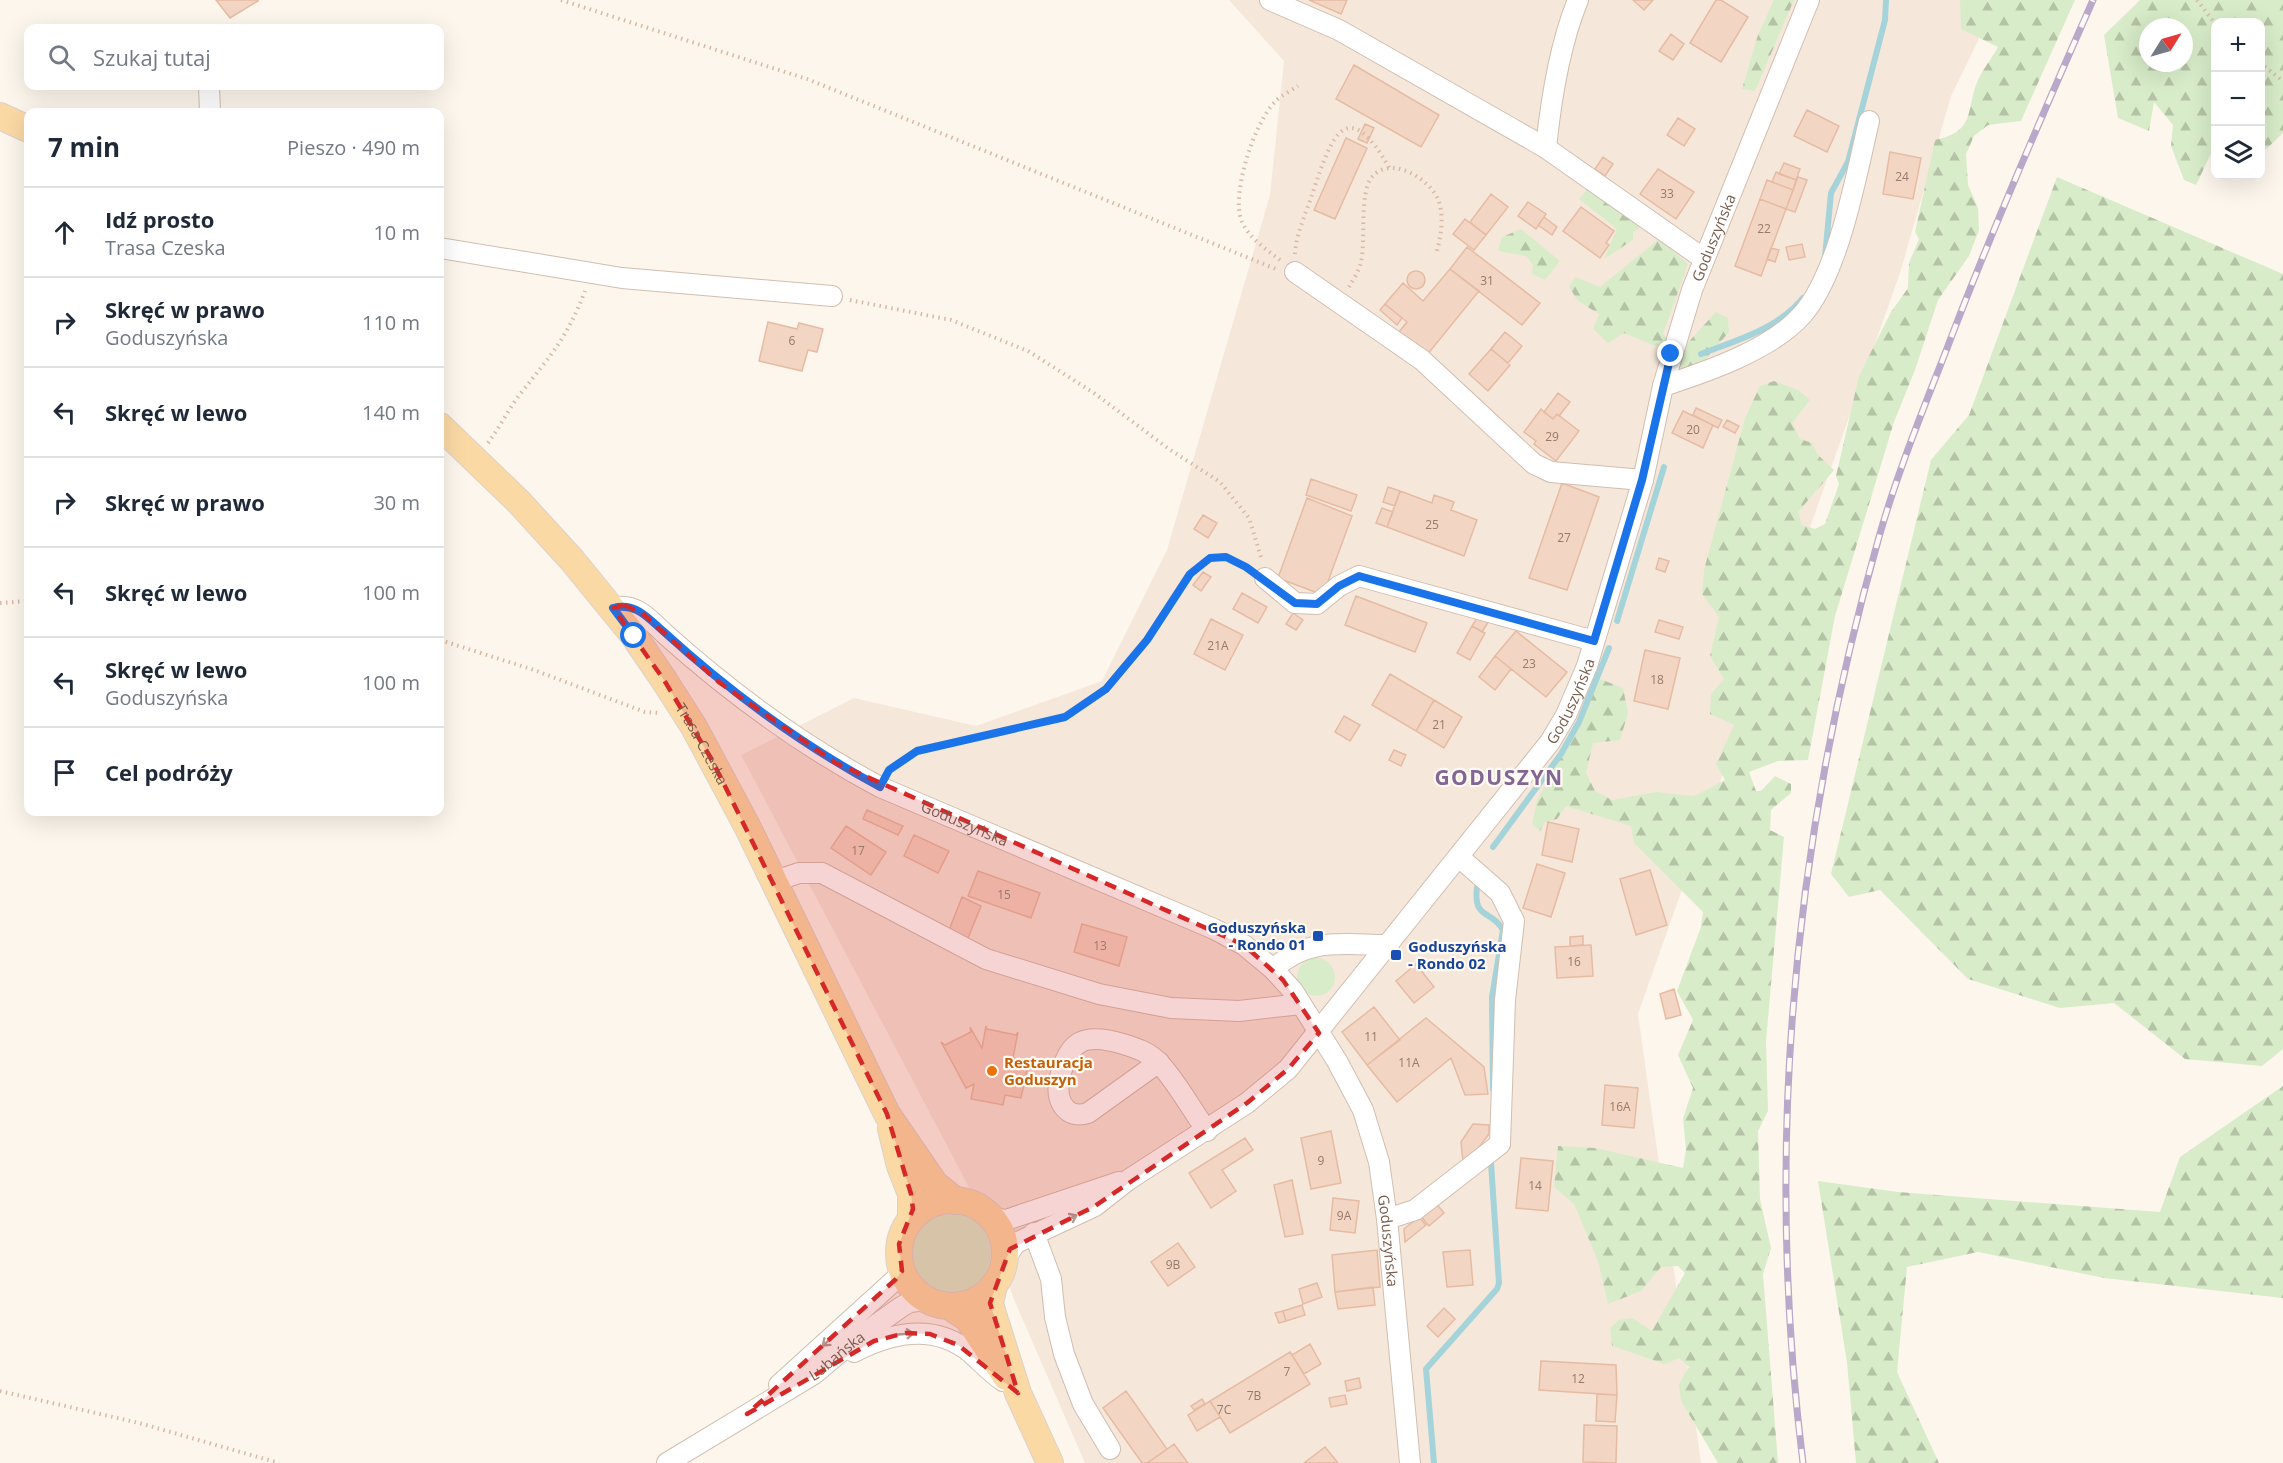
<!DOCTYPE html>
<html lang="pl">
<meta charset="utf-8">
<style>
:root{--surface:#fff;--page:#f6f6f7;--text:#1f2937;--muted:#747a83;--line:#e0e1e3}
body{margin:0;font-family:"Open Sans",sans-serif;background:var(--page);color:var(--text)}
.controls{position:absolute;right:18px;top:18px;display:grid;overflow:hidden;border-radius:12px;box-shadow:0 6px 24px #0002}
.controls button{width:54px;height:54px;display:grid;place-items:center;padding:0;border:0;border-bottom:2px solid var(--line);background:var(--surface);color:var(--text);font:30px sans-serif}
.compass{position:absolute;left:2139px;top:18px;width:54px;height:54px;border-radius:50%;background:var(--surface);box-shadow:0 6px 24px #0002;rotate:53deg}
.stop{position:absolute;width:18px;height:18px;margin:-14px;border:4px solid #1a73e8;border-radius:50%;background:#fff}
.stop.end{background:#1a73e8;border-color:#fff;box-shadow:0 2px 6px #0008}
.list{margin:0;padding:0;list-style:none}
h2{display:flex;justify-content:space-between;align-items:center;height:78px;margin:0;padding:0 24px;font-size:26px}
h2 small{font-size:20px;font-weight:400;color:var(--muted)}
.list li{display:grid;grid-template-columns:39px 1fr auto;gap:18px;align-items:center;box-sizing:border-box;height:90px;padding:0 24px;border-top:2px solid var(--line)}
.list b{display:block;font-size:22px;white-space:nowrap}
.list p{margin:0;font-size:20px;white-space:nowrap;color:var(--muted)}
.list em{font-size:20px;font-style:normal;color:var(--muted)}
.icon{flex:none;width:33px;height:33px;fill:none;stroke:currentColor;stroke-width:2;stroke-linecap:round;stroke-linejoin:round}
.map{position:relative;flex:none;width:2283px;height:1463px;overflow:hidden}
.search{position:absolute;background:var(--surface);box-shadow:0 6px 24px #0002;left:24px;top:24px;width:420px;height:66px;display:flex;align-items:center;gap:15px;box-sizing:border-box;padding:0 21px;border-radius:12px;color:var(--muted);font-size:22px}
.panel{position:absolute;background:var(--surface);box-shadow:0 6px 24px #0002;left:24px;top:108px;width:420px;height:708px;border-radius:12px}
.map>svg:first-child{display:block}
.residential{fill:#f5e8da}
.green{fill:#d8ecc9}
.forest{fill:url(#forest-firs);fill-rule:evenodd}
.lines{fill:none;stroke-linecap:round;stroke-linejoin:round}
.stream{stroke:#a5d3da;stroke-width:6}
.building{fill:#f3d5c3;stroke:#e6bba3;stroke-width:1.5}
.minor-casing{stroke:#d1beb0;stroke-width:22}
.major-casing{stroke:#dad1cd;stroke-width:28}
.path{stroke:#d9b8a5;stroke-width:4;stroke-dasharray:1.5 4.5;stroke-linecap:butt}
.minor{stroke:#fff;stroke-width:20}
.major{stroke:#fbd9a5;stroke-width:26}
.rail-casing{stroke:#b9a8c9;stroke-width:7}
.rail{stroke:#fffaf3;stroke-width:4.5;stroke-dasharray:14;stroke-linecap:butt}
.oneway{stroke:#af9d94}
.route{stroke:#1a73e8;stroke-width:8}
.marked{fill:#d62828;fill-opacity:0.2;stroke:#d62828;stroke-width:4.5;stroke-dasharray:12 8;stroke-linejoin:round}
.transit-dot{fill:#1a4fb4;stroke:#fffaf3;stroke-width:2}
.food-dot{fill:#e8710a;stroke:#fffaf3;stroke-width:2}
.labels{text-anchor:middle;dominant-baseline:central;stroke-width:4.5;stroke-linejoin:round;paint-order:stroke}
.number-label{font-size:12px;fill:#987a6a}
.street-label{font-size:15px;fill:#7a5c4d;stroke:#fffaf3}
.transit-label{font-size:15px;font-weight:bold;fill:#164399;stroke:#fffaf3;text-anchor:end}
.food-label{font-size:15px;font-weight:bold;fill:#c56008;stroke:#fffaf3;text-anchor:start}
.district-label{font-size:21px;font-weight:bold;letter-spacing:1.5px;fill:#846695;stroke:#fffaf3}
</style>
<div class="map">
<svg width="2283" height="1463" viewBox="0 0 2283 1463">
<defs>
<pattern id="forest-firs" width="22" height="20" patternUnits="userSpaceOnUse" patternTransform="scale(1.5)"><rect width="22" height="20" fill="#d8ecc9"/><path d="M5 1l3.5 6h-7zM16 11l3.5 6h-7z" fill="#b4c2a5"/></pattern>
</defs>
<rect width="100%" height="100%" fill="#fdf6ec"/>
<path class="residential" d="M1229 0H1998L1951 96 1900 273 1638 1014 1701 1463H1085L1013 1297 992 1231 741 755 854 698 976 726 1102 681 1167 550 1270 195 1284 61Z"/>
<path class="green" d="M1297 977a19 19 0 1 1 38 0a19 19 0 1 1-38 0Z
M911 1253a40 40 0 1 1 80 0a40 40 0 1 1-80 0Z"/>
<path class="forest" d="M1774 0H1794L1755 91 1742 89 1758 35Z
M1960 0H2075L2021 121 1988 125 1974 136 1966 154 1968 185 1978 208 1979 230 1969 256 1938 300 1915 370 1894 422 1835 616 1808 760 1778 761 1749 772 1756 791H1761L1775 776 1791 784V793L1771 810 1770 830 1784 837 1766 1041 1768 1111 1758 1131 1760 1199 1771 1248 1763 1274 1778 1463H1718L1681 1401 1679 1384 1689 1367 1679 1358 1665 1364 1612 1346 1610 1328 1619 1320 1632 1318 1652 1331 1685 1273 1678 1266 1661 1267 1641 1291 1608 1304 1598 1261 1574 1204 1554 1187 1558 1146 1595 1148 1683 1168 1686 1150 1683 1118 1693 1088 1678 1055 1693 1020 1677 991 1701 927 1703 912 1634 843 1631 826 1566 806 1557 819 1545 822 1540 831 1532 824 1537 800 1581 722 1600 679 1623 688 1628 713 1620 740 1593 743 1586 773 1595 791 1612 800 1656 792 1694 796 1725 780 1716 764 1734 725 1710 714 1711 694 1724 679 1710 656 1719 617 1702 594 1704 570 1745 418 1760 386 1774 381 1798 390 1810 400 1792 423 1800 439 1812 443 1818 455 1834 470 1798 512 1802 525 1815 529 1825 524 1839 484 1836 476 1859 376 1891 312 1908 288 1909 263 1919 239 1915 232 1935 140C1977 131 1965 110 1978 80 1983 69 1992 58 1998 47L1961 29Z
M2140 0H2283V133L2261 154 2260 22H2216L2215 145 2196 185 2184 180 2171 146 2173 125 2154 102 2149 131 2118 118 2104 35ZM2148 27H2184V63H2148Z
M2057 177 2283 274V1049L2262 1066 2185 1059 2114 1003 2060 1008 1968 979 1880 890 1849 897 1831 874 1931 460 1969 415Z
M1589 187 1643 226 1633 232V240L1604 259 1617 229 1579 199Z
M1521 229 1560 261 1545 280 1532 274 1533 265 1526 256 1498 251 1502 237Z
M1659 239 1688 264 1663 334 1681 350 1716 312 1728 318 1729 332 1703 362 1687 372 1656 346 1624 333 1608 343 1593 329 1599 314 1578 301 1569 287 1575 277 1600 287Z
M2283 1086V1298L2104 1278 1978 1252 1907 1267 1897 1372 1939 1463H1856L1847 1362 1818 1181 1898 1192 2160 1212 2180 1157Z"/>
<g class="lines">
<path class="stream" d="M1825 257 1831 193 1848 162 1885 20 1886 0
M1701 354C1737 340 1778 329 1803 298
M1617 621 1664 467
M1493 847 1561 754 1579 722 1609 648
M1477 887C1473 921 1492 909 1503 930L1492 997 1493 1089
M1434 1463 1426 1369 1497 1289 1499 1283 1491 1163"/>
</g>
<path class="building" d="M216 0H258V1L230 18Z
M1309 0H1347L1341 14Z
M1633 0H1653L1644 10Z
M1716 0H1721L1748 17 1721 62 1690 43Z
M1671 34 1684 44 1673 60 1659 51Z
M1354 65 1439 115 1421 147 1336 99Z
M1807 110 1839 126 1827 152 1794 136Z
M1678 118 1695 129 1684 146 1667 135Z
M1365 124 1374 128 1367 143 1358 139Z
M1346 138 1367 148 1335 219 1314 210Z
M1890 152 1921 158 1913 199 1883 194Z
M1603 157 1613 164 1605 176 1595 169Z
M1784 163 1800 169 1796 180 1779 174Z
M1658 169 1694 192 1676 219 1640 194Z
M1776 172 1796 180 1793 190 1772 182Z
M1798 177 1807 180 1795 212 1786 209Z
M1767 180 1793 190 1786 209 1760 199Z
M1491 194 1508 207 1486 235 1470 222Z
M1760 199 1786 209 1761 276 1735 266Z
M1528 202 1546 214 1536 229 1518 216Z
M1581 207 1614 231 1606 243 1609 245 1600 258 1563 231Z
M1544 217 1557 227 1552 235 1538 225Z
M1465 219 1486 235 1474 250 1453 234Z
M1802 244 1805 257 1789 260 1786 247Z
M1467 247 1540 303 1522 325 1450 269Z
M1771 248 1779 250 1775 262 1767 259Z
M1450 269 1479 291 1427 355 1399 332 1407 322 1385 304 1403 283 1423 301Z
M1407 280a9 9 0 1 1 18 0a9 9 0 1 1-18 0Z
M1385 304 1402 318 1397 325 1380 310Z
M768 322 797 329 799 323 823 329 817 352 808 350 802 371 759 361Z
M1505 332 1522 346 1508 363 1491 349Z
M1491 349 1510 365 1488 391 1469 374Z
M1558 393 1570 402 1559 416 1557 414 1553 419 1544 412Z
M1696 408 1722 420 1718 428 1693 415Z
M1541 409 1553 419 1557 414 1579 431 1556 461 1534 444 1536 441 1524 432Z
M1683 411 1713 425 1703 448 1672 433Z
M1727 420 1739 426 1735 433 1723 427Z
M1311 479 1357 495 1351 511 1306 495Z
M1562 483 1599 497 1567 590 1529 578Z
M1388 487 1400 491 1395 506 1383 502Z
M1400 491 1432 503 1434 495 1454 502 1451 510 1477 520 1464 556 1387 527Z
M1307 498 1352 516 1323 595 1278 578Z
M1382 508 1393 512 1387 527 1376 523Z
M1203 515 1217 523 1208 538 1194 529Z
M1659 558 1669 561 1665 572 1656 569Z
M1203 572 1211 577 1201 591 1193 585Z
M1242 593 1267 607 1258 623 1233 609Z
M1356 596 1427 623 1415 652 1345 625Z
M1293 613 1303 620 1296 630 1286 624Z
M1479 615 1489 621 1482 632 1472 626Z
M1211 619 1243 635 1225 670 1194 654Z
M1659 620 1683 627 1679 639 1655 632Z
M1472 626 1485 633 1470 660 1457 653Z
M1516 631 1567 672 1546 697 1495 656Z
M1645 650 1680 658 1668 709 1634 701Z
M1495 656 1511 669 1495 690 1479 677Z
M1390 674 1434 700 1416 731 1372 705Z
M1434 700 1462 717 1444 748 1416 731Z
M1344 716 1360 725 1350 741 1335 732Z
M1394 750 1406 755 1401 766 1389 760Z
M867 810 903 826 898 835 863 819Z
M1548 822 1579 829 1572 862 1542 855Z
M846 826 886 852 871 875 831 848Z
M914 835 949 851 938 873 904 856Z
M1537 864 1565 873 1551 917 1523 908Z
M1650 870 1667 925 1636 935 1620 879Z
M978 871 1040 893 1031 918 968 896Z
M962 897 981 906 968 938 949 930Z
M1082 924 1127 937 1119 966 1074 952Z
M1583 936V945L1570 946V937Z
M1591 945 1593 976 1557 978 1555 947Z
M1416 964 1434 987 1414 1003 1396 981Z
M1674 989 1681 1015 1666 1019 1660 994Z
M1374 1007 1400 1040 1367 1065 1342 1032Z
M1426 1018 1484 1067 1488 1094 1465 1095 1451 1058 1397 1102 1367 1065Z
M986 1026 987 1029 1016 1035 1018 1032 1013 1058 1029 1061 1021 1098 1005 1095 1003 1105 971 1099 974 1084 966 1088 941 1042 945 1045 971 1032 970 1027 982 1048Z
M1605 1085 1638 1088 1634 1128 1602 1125Z
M1473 1124 1489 1125V1134L1467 1163 1463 1162 1461 1142Z
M1331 1131 1341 1183 1311 1189 1301 1138Z
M1245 1138 1253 1150 1222 1170 1236 1191 1211 1208 1189 1173Z
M1521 1158 1553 1161 1548 1211 1516 1208Z
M1292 1180 1303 1234 1285 1237 1274 1185Z
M1333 1198 1359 1201 1355 1233 1330 1230Z
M1435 1202 1444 1213 1429 1226 1420 1215Z
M1419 1217 1426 1225 1405 1242 1404 1229Z
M1178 1243 1195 1267 1168 1286 1151 1262Z
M1377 1250 1380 1287 1335 1292 1332 1255Z
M1470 1250 1473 1285 1447 1287 1443 1252Z
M1317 1283 1322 1297 1303 1304 1299 1289Z
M1373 1287 1375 1305 1338 1309 1335 1292Z
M1302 1305 1305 1315 1286 1321 1283 1311Z
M1444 1308 1455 1319 1438 1337 1427 1326Z
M1283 1311 1286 1321 1279 1323 1275 1313Z
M1310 1344 1321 1364 1304 1374 1292 1355Z
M1290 1352 1310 1384 1230 1433 1210 1401Z
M1541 1361 1616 1365 1617 1395 1539 1390Z
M1359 1378 1361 1388 1347 1391 1345 1381Z
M1126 1391 1167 1449 1147 1463H1142L1103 1408Z
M1597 1394 1617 1395 1615 1422 1596 1421Z
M1345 1395 1347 1404 1331 1407 1329 1398Z
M1202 1399 1205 1404 1194 1410 1191 1406Z
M1210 1401 1220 1417 1197 1431 1188 1415Z
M1584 1425 1617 1426 1616 1463 1583 1462Z
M1174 1444 1188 1463H1147L1162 1453Z
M1325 1447 1338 1463H1304Z"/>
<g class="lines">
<g class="minor-casing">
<g id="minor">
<path d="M1270 0 1339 30 1546 148 1704 259"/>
<path d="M209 86 210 112"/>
<path d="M1546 148C1551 99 1559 46 1578 0"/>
<path d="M440 248 622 278 832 296"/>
<path d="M1295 272 1422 360 1534 464 1551 472 1643 480"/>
<path d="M1663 386C1706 372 1771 350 1802 315 1839 273 1856 176 1869 121"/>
<path d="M1265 578 1295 603 1317 604 1339 586 1359 576 1594 641"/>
<path id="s1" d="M613 608C636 602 650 620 666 635 732 694 801 745 880 787L1214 929 1244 945 1273 969 1293 991 1337 1061 1363 1110 1379 1162 1387 1219 1410 1463"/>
<path d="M784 878 799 873H822L986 959 1099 994 1171 1008 1239 1011 1301 1004"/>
<path d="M1273 969C1309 936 1344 945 1389 945"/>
<path d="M1159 1062 1088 1113C1067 1120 1056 1102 1059 1082 1067 1040 1084 1032 1123 1044 1136 1048 1149 1052 1159 1063 1177 1082 1191 1109 1207 1131"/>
<path d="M990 1217 1006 1220 1119 1182"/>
<path d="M1387 1219 1415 1210 1500 1144 1505 1000 1514 921 1500 893 1459 857"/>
<path d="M1034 1233 1051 1279 1055 1317 1064 1354 1083 1404 1110 1449"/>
<path id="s2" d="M1004 1260 1016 1243 1095 1206 1128 1180 1247 1103 1288 1069 1550 742 1566 715 1587 666 1643 480 1663 386 1692 290 1809 0"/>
<path d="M854 1352C892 1332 935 1323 971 1353 982 1363 991 1373 1003 1381"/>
<path d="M779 1385 896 1279 902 1271"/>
<path id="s3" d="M667 1463 814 1374 852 1342 901 1307 910 1302 927 1300"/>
</g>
</g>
<g class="major-casing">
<g id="major">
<path d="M0 116 28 129"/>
<path id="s4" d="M440 426 518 501 572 560 634 636 664 680 694 727 747 826 887 1114 935 1184 956 1201"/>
<path d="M891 1129 900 1166 911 1194V1219"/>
<circle cx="952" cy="1253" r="53"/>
<path d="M994 1285 990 1303 993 1314 1018 1393 1050 1463"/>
<path d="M949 1306 968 1319 1006 1377"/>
</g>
</g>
<path class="path" d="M561 0 807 79 1276 269
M2197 0 2216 25
M2260 63 2283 81
M1295 254C1296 233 1307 211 1313 192 1332 134 1347 94 1390 169
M1280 260C1267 250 1249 238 1242 222 1230 195 1255 121 1275 102 1281 95 1291 91 1298 86
M1349 287C1353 280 1359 271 1361 262 1366 240 1359 193 1372 177 1391 154 1432 180 1439 202 1444 219 1441 234 1437 251
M850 300 951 320 1028 351 1094 393 1169 449 1220 482 1249 518 1262 560
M488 443C500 427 509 408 521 393 551 355 567 338 585 291
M0 603 28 601
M440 640 534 670 645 712 660 713
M889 770 917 751 1065 717 1106 689 1147 640 1190 575 1210 558 1226 557 1249 568
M0 1391 139 1423 279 1463"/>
<use href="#minor" class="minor"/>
<use href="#major" class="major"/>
<g class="rail-casing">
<path id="rail" d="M1803 1463C1764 1150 1793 840 1879 537 1897 474 1922 412 1946 351 1991 232 2042 116 2093 0"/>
</g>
<use href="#rail" class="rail"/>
</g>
<defs><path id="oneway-shaft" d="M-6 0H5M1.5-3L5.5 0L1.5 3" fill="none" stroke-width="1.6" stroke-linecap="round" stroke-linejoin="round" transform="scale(1.5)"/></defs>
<g class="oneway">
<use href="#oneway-shaft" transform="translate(1069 1219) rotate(-26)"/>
<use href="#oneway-shaft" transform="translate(905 1334) rotate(-5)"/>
<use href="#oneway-shaft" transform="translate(829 1340) rotate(138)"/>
</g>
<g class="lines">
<path class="route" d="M634 636 613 608C635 602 647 617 663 631 730 692 800 744 880 787L889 770 917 751 1065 717 1106 689 1147 640 1190 574 1210 558 1226 557 1246 567 1295 603 1317 604 1339 586 1359 576 1594 641 1642 480 1671 354"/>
</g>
<path class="marked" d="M624 605 642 613 720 683 836 763 1244 945 1283 980 1319 1033 1288 1069 1247 1103 1095 1206 1010 1249 990 1303 1018 1393 958 1345 930 1334 906 1333 874 1341 747 1414 896 1279 902 1271 899 1244 913 1209 911 1194 887 1114 712 760 664 680 613 608Z"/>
<g class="transit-dot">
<rect x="1312" y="930" width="12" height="12" rx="3"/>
<rect x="1390" y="949" width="12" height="12" rx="3"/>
</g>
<circle class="food-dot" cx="992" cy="1071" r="6"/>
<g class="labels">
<g class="number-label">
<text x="1902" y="176">24</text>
<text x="1667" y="193">33</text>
<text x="1764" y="228">22</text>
<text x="1487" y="280">31</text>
<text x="792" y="340">6</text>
<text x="1693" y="429">20</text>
<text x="1552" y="436">29</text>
<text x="1432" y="524">25</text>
<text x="1564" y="537">27</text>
<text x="1218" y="645">21A</text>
<text x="1529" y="663">23</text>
<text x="1657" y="679">18</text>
<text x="1439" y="724">21</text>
<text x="858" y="850">17</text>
<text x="1004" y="894">15</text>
<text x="1100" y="945">13</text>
<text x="1574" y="961">16</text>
<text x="1371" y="1036">11</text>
<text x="1409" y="1062">11A</text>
<text x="1620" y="1106">16A</text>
<text x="1321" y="1160">9</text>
<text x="1535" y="1185">14</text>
<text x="1344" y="1215">9A</text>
<text x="1173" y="1264">9B</text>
<text x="1287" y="1371">7</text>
<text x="1578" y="1378">12</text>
<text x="1254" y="1395">7B</text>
<text x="1224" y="1409">7C</text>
</g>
<g class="street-label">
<text stroke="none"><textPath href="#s2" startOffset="1296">Goduszyńska</textPath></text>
<text stroke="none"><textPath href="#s2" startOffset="810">Goduszyńska</textPath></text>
<text stroke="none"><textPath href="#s4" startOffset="414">Trasa Czeska</textPath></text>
<text stroke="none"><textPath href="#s1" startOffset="418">Goduszyńska</textPath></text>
<text stroke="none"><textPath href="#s1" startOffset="1062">Goduszyńska</textPath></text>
<text stroke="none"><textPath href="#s3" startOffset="201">Lubańska</textPath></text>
</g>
<g class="transit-label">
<text x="1306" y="927">Goduszyńska<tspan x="1306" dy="17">- Rondo 01</tspan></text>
<text x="1408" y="946" text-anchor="start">Goduszyńska<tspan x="1408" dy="17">- Rondo 02</tspan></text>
</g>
<g class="food-label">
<text x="1004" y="1062">Restauracja<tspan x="1004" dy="17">Goduszyn</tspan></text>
</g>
<g class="district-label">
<text x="1499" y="777">GODUSZYN</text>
</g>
</g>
</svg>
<div class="controls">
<button>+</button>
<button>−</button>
<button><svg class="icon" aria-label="layers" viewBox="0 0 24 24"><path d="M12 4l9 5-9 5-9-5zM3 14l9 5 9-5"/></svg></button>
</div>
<svg class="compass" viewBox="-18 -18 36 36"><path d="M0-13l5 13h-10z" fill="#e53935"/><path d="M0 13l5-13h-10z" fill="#747a83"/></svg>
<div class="stop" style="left:634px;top:636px"></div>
<div class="stop end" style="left:1671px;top:354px"></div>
<div class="search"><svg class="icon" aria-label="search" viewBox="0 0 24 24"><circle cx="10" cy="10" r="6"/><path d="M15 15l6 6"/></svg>Szukaj tutaj</div>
<section class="panel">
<h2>7 min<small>Pieszo · 490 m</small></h2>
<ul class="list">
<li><svg class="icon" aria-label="ahead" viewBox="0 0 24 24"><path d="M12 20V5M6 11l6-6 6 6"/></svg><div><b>Idź prosto</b><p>Trasa Czeska</p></div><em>10 m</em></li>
<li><svg class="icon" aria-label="right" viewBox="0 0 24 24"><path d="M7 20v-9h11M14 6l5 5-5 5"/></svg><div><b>Skręć w prawo</b><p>Goduszyńska</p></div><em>110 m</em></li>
<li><svg class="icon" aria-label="left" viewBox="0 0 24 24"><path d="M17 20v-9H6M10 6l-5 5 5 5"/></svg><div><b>Skręć w lewo</b></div><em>140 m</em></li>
<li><svg class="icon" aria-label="right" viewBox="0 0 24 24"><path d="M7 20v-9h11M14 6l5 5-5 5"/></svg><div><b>Skręć w prawo</b></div><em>30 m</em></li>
<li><svg class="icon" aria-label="left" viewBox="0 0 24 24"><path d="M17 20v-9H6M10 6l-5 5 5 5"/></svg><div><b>Skręć w lewo</b></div><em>100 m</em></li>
<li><svg class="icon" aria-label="left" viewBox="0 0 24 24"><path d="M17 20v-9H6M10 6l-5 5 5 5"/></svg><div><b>Skręć w lewo</b><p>Goduszyńska</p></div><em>100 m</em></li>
<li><svg class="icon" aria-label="arrive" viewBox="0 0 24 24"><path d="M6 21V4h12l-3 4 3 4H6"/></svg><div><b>Cel podróży</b></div></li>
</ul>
</section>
</div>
